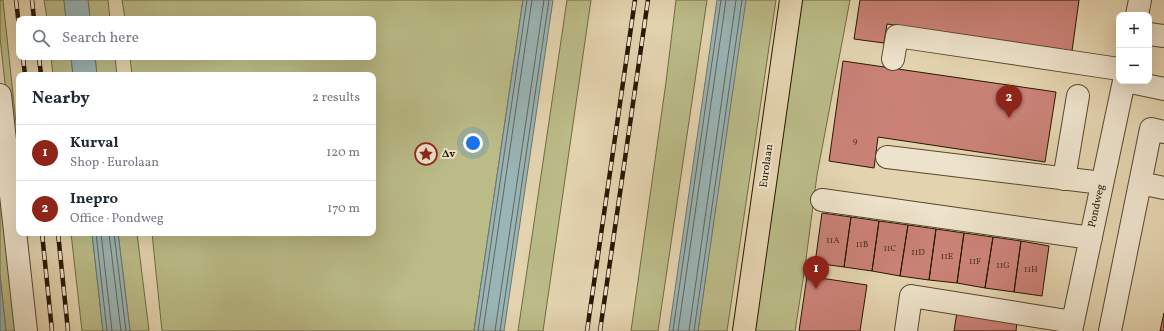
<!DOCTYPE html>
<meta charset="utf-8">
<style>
:root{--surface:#fff;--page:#f2f2f3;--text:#1f2937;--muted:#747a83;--line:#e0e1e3;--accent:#8f2418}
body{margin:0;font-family:Vollkorn,serif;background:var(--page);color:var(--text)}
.controls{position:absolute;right:12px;top:12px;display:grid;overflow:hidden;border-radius:8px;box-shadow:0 4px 16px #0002}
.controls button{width:36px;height:36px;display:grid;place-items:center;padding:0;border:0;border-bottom:1px solid var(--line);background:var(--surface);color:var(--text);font:20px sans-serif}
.you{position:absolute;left:473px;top:143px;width:14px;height:14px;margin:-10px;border:3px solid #fff;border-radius:50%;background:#1a73e8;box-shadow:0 0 0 6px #1a73e833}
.badge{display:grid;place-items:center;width:26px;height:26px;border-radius:50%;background:var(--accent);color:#fff;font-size:13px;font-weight:700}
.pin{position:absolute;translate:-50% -33px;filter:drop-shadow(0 1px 2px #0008)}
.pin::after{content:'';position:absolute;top:21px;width:14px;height:12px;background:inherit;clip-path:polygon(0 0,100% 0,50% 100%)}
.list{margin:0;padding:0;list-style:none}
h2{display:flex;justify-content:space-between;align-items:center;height:52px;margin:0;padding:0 16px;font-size:17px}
h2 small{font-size:13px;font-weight:400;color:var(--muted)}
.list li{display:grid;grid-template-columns:26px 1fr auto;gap:12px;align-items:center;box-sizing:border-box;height:56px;padding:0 16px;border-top:1px solid var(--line)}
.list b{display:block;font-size:15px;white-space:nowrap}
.list p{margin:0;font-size:13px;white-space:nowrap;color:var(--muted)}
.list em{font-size:13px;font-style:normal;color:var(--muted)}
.icon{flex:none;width:22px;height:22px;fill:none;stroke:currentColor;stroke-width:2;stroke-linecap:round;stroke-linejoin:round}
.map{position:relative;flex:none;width:1164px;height:331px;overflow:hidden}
.search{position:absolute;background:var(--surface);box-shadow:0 4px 16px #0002;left:16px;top:16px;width:360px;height:44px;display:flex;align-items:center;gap:10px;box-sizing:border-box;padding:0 14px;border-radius:8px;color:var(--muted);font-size:15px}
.panel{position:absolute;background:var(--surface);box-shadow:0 4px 16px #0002;left:16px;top:72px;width:360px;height:164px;border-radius:8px}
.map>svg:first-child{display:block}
.green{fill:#babb87;stroke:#716a44}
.water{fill:#9ab5b6;stroke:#6c766e}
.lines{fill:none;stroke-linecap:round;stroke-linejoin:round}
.shore{stroke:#61665c;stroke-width:1}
.building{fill:#ca8277;stroke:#281801}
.minor-casing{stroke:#57472c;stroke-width:24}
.major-casing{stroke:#281801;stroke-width:24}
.minor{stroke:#ede2cb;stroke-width:22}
.major{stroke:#e3d3af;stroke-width:22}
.rail-casing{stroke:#281801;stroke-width:4.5}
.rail{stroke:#ede2cb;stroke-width:3;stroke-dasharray:9;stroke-linecap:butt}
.labels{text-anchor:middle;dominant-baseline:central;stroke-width:4;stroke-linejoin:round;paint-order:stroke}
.number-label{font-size:9px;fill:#50321e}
.poi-label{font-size:11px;font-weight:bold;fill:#281801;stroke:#ede2cb;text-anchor:start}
.street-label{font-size:11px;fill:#281801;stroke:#ede2cb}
</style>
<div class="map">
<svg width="1164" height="331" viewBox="0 0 1164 331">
<rect width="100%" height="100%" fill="#e3d3af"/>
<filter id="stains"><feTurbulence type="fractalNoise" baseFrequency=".005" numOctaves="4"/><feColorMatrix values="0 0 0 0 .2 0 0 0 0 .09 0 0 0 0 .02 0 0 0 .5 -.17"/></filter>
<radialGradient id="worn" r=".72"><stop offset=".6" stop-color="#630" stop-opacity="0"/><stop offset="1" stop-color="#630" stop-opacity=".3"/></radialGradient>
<path class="green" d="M0 0H3L19 151V212L0 37Z
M44 0H64L66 19H47Z
M88 0H108L110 19H90Z
M122 0H523L474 331H162L152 233H373V75H132L130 57H373V19H125Z
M567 0H591L543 331H518Z
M676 0H707L658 331H631L666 82Z
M745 0H776L727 331H698Z
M802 0H850L817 175 805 267 795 331H754L775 175Z
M51 57H71L73 75H53Z
M95 57H115L117 75H97Z
M0 149 19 331H6L0 275Z
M71 233H92L103 331H82Z
M118 233H137L149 331H130Z"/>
<path class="water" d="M64 0H88L90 19H66Z
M523 0H553L504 331H474Z
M717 0H746L698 331H669Z
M71 57H95L97 75H73Z
M92 233H118L130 331H103Z
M0 275 6 331H0Z"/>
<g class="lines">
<path class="shore" d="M96 233 107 331
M101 233 112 331
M109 233 121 331
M114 233 126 331
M478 331 527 0
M483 331 532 0
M495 331 544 0
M500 331 549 0
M673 331 721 0
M678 331 726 0
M689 331 736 0
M694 331 742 0"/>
</g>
<path class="building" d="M860 0H1079L1072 51 887 24 884 43 854 39Z
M843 61 1056 92 1045 162 878 137 874 168 829 161Z
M822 213 851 217 844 267 815 263Z
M851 217 879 221 872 271 844 267Z
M879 221 908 225 900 276 872 271Z
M908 225 936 229 929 280 900 276Z
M936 229 964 233 957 283 929 280Z
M964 233 993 237 985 288 957 283Z
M993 237 1021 241 1014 292 985 288Z
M1021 241 1049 246 1042 296 1014 292Z
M807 276 867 285 860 331H799Z
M957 312 1017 321 1016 331H954Z
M1164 313V331H1160Z"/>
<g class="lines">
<g class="minor-casing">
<path id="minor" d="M1137 15 1140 0
M1149 34 1164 36
M893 59 897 36 1119 69
M1126 81 1164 89
M0 95 26 331
M887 157 1102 183
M1064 179 1078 96
M1140 183 1164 188
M822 200 1091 238
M906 331 911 296 1073 322
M1071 331 1124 81
M1110 331 1151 129 1164 132"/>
</g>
<g class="major-casing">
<path id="major" d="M744 331 791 0"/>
</g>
<use href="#minor" class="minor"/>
<use href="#major" class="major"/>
<g class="rail-casing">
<path id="rail" d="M16 0 19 26
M32 0 34 19
M23 57 25 75
M39 57 41 75
M42 233 52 331
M58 233 68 331
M587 331 635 0
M600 331 648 0"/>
</g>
<use href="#rail" class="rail"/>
</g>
<defs>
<g id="sight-ring" transform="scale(1.15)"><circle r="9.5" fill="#ede2cb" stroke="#8f2418" stroke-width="1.5"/><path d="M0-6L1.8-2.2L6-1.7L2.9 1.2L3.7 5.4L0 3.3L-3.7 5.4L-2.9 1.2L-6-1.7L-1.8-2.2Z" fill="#8f2418"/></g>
</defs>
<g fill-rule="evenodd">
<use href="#sight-ring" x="426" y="154"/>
</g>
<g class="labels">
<g class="number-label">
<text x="855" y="141">9</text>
<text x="833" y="240">11A</text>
<text x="862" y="244">11B</text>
<text x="890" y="248">11C</text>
<text x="918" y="252">11D</text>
<text x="947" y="256">11E</text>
<text x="975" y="261">11F</text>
<text x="1003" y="265">11G</text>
<text x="1031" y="269">11H</text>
</g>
<g class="poi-label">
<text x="442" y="154">∆v</text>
</g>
<g class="street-label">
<text transform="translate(767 166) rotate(-82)">Eurolaan</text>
<text transform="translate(1097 206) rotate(-78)">Pondweg</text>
</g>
</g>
<rect width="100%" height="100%" filter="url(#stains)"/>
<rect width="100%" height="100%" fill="url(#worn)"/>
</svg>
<div class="controls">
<button>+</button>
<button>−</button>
</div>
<div class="you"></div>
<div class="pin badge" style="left:816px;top:289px">1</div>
<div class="pin badge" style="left:1009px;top:118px">2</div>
<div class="search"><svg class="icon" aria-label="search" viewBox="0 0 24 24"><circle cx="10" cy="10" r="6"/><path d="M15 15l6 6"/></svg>Search here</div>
<section class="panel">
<h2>Nearby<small>2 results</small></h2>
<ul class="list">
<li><span class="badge">1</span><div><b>Kurval</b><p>Shop · Eurolaan</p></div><em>120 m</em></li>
<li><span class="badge">2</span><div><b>Inepro</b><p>Office · Pondweg</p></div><em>170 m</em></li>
</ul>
</section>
</div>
